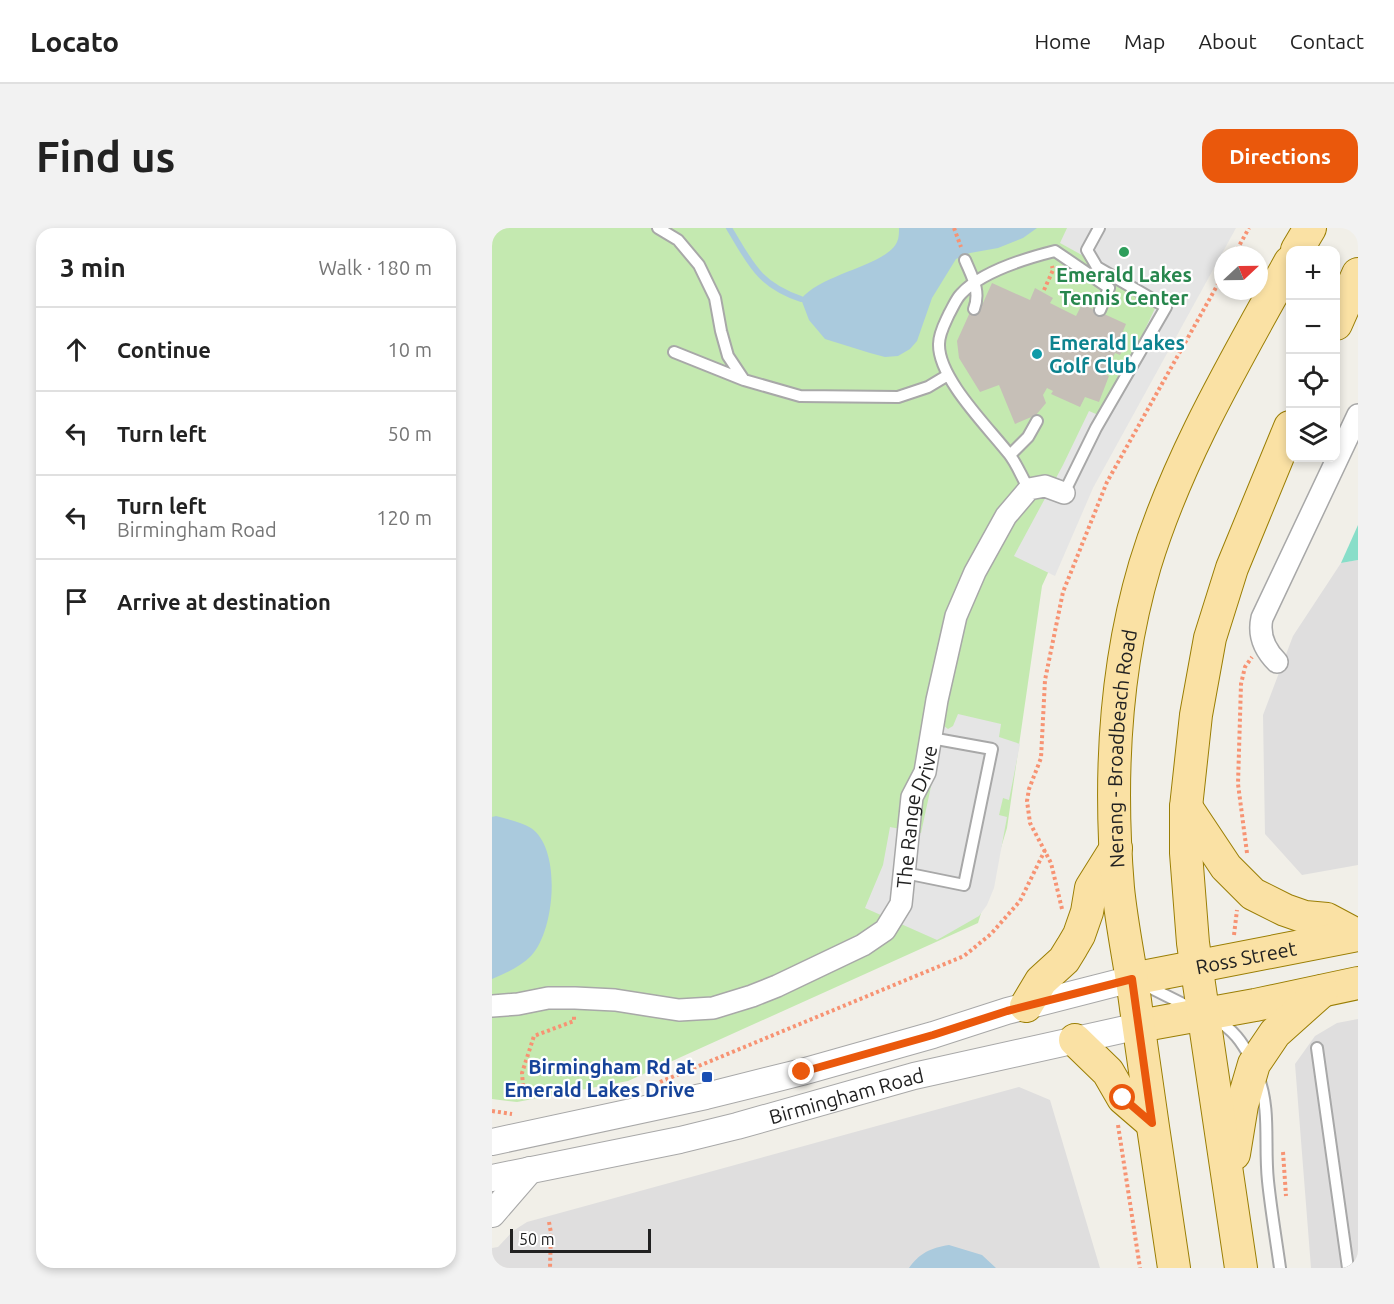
<!DOCTYPE html>
<meta charset="utf-8">
<style>
:root{--surface:#fff;--page:#f2f2f2;--text:#222;--muted:#767676;--line:#e0e0e0;--accent:#ea580c}
body{margin:0;font-family:Ubuntu,sans-serif;background:var(--page);color:var(--text)}
.controls{position:absolute;right:18px;top:18px;display:grid;overflow:hidden;border-radius:12px;box-shadow:0 3px 9px #0003}
.controls button{width:54px;height:54px;display:grid;place-items:center;padding:0;border:0;border-bottom:2px solid var(--line);background:var(--surface);color:var(--text);font:30px sans-serif}
.compass{position:absolute;left:722px;top:18px;width:54px;height:54px;border-radius:50%;background:var(--surface);box-shadow:0 3px 9px #0003;rotate:68deg}
.scale{position:absolute;left:18px;bottom:15px;width:141px;box-sizing:border-box;padding-left:6px;border:3px solid #212121;border-top:0;font-size:16px;line-height:21px;white-space:nowrap;color:#212121;-webkit-text-stroke:4px #fff;paint-order:stroke}
.stop{position:absolute;width:18px;height:18px;margin:-14px;border:4px solid #ea580c;border-radius:50%;background:#fff}
.stop.end{background:#ea580c;border-color:#fff;box-shadow:0 2px 6px #0008}
.list{margin:0;padding:0;list-style:none}
h2{display:flex;justify-content:space-between;align-items:center;height:78px;margin:0;padding:0 24px;font-size:26px}
h2 small{font-size:20px;font-weight:400;color:var(--muted)}
.list li{display:grid;grid-template-columns:39px 1fr auto;gap:18px;align-items:center;box-sizing:border-box;height:84px;padding:0 24px;border-top:2px solid var(--line)}
.list b{display:block;font-size:22px;white-space:nowrap}
.list p{margin:0;font-size:20px;white-space:nowrap;color:var(--muted)}
.list em{font-size:20px;font-style:normal;color:var(--muted)}
.icon{flex:none;width:33px;height:33px;fill:none;stroke:currentColor;stroke-width:2;stroke-linecap:round;stroke-linejoin:round}
.map{position:relative;flex:none;width:866px;height:1040px;overflow:hidden;border-radius:18px}
header{display:flex;align-items:center;gap:36px;box-sizing:border-box;height:84px;padding:0 30px;background:var(--surface);border-bottom:2px solid var(--line)}
header strong{font-size:28px}
nav{display:flex;gap:33px;margin-inline-start:auto;font-size:21px}
.intro{display:flex;align-items:center;justify-content:space-between;box-sizing:border-box;height:144px;padding:0 36px}
h1{margin:0;font-size:42px}
.button{padding:15px 27px;border-radius:18px;background:var(--accent);color:#fff;font-size:21px;font-weight:700}
main{display:flex;gap:36px;padding:0 36px}
aside{flex:1;background:var(--surface);border-radius:18px;box-shadow:0 3px 9px #0003}
.map>svg:first-child{display:block}
.residential{fill:#dfdede}
.grass{fill:#c4e9b0}
.pitch{fill:#88dec9}
.parking{fill:#e5e5e5}
.water{fill:#aacadd}
.lines{fill:none;stroke-linecap:round;stroke-linejoin:round}
.stream{stroke:#aacadd;stroke-width:6}
.building{fill:#c6bfb7}
.service-casing{stroke:#a8a8a8;stroke-width:14}
.minor-casing{stroke:#a8a8a8;stroke-width:24}
.tertiary-casing{stroke:#a8a8a8;stroke-width:28}
.primary-casing{stroke:#9a7e04;stroke-width:34}
.path{stroke:#f79373;stroke-width:4;stroke-dasharray:3 3;stroke-linecap:butt}
.service{stroke:#fff;stroke-width:10}
.minor{stroke:#fff;stroke-width:21}
.tertiary{stroke:#fff;stroke-width:26}
.primary{stroke:#fae1a4;stroke-width:32}
.route{stroke:#ea580c;stroke-width:8}
.leisure-dot{fill:#2e9e5b;stroke:#fff;stroke-width:2}
.culture-dot{fill:#0f9aa8;stroke:#fff;stroke-width:2}
.transit-dot{fill:#1a4fb4;stroke:#fff;stroke-width:2}
.labels{text-anchor:middle;dominant-baseline:central;stroke-width:4.5;stroke-linejoin:round;paint-order:stroke}
.leisure-label{font-size:20px;font-weight:bold;fill:#27864d;stroke:#fff}
.culture-label{font-size:20px;font-weight:bold;fill:#0d838f;stroke:#fff;text-anchor:start}
.street-label{font-size:20px;fill:#212121;stroke:#fff}
.transit-label{font-size:20px;font-weight:bold;fill:#164399;stroke:#fff;text-anchor:end}
</style>
<header>
<strong>Locato</strong>
<nav><a>Home</a><a>Map</a><a>About</a><a>Contact</a></nav>
</header>
<div class="intro"><h1>Find us</h1><a class="button">Directions</a></div>
<main>
<aside>
<h2>3 min<small>Walk · 180 m</small></h2>
<ul class="list">
<li><svg class="icon" aria-label="ahead" viewBox="0 0 24 24"><path d="M12 20V5M6 11l6-6 6 6"/></svg><div><b>Continue</b></div><em>10 m</em></li>
<li><svg class="icon" aria-label="left" viewBox="0 0 24 24"><path d="M17 20v-9H6M10 6l-5 5 5 5"/></svg><div><b>Turn left</b></div><em>50 m</em></li>
<li><svg class="icon" aria-label="left" viewBox="0 0 24 24"><path d="M17 20v-9H6M10 6l-5 5 5 5"/></svg><div><b>Turn left</b><p>Birmingham Road</p></div><em>120 m</em></li>
<li><svg class="icon" aria-label="arrive" viewBox="0 0 24 24"><path d="M6 21V4h12l-3 4 3 4H6"/></svg><div><b>Arrive at destination</b></div></li>
</ul>
</aside>
<div class="map">
<svg width="866" height="1040" viewBox="0 0 866 1040">
<rect width="100%" height="100%" fill="#f1efe8"/>
<path class="residential" d="M866 332V637L810 647 773 606 771 487 801 408 849 335Z
M866 791V1040H819L803 836 823 808 845 795Z
M527 859 558 872 608 1040H0V1020L6 1019 21 1003 35 994Z"/>
<path class="grass" d="M0 0H739L633 176 550 358 515 600 486 695 136 853 25 874 0 871Z"/>
<path class="pitch" d="M866 297V332L849 335Z"/>
<path class="parking" d="M575 0H744L601 260 563 348 522 328 571 237 597 183 611 189 668 70 568 15Z
M466 486 509 496 507 509 528 516 517 572 511 570 507 587 515 589 502 660 495 677 487 688 445 712 373 680 391 637 398 599 429 605 452 498 456 501 461 498Z"/>
<path class="water" d="M407 0H545L531 10 506 20 478 25 464 31 440 70 425 113 418 121 406 128 393 129 378 125 333 111 317 92 309 71C330 45 394 38 405 14 407 10 407 4 407 0Z
M4 588C15 591 29 594 39 600 70 621 63 703 39 728 28 739 14 745 0 751V589Z
M457 1017 490 1027 504 1040H417C428 1025 438 1020 457 1017Z"/>
<g class="lines">
<path class="stream" d="M237 0C259 36 266 56 309 71"/>
</g>
<path class="building" d="M500 55 538 72 543 60 561 70 558 75 584 88 590 76 634 96 629 108 635 114 628 127 623 125 613 146 617 148 607 174 593 169 588 179 559 166 561 163 555 160 551 167 554 175 544 187 523 196 507 157 488 164 467 130 465 113 479 82 486 86Z"/>
<g class="lines">
<g class="service-casing">
<path id="service" d="M166 0 186 12 207 37 223 70 229 103 236 128 252 152
M473 32C480 49 489 63 482 81
M182 124 252 152 308 168 406 169 436 159 456 147
M518 227 536 209 545 193
M537 261C530 250 525 236 517 226 496 199 446 150 447 116 447 105 453 95 457 86 461 79 464 71 469 66 489 44 535 30 563 23L617 60 608 82
M572 265 604 200 674 79 605 39 595 22 607 0
M413 645 472 657 500 521 439 510
M651 756 699 780
M724 792C741 801 750 814 759 831
M825 820 856 1040
M766 848C779 882 772 917 776 953 779 982 784 1011 788 1040"/>
</g>
<g class="minor-casing">
<g id="minor">
<path d="M785 434C773 422 766 408 770 390L866 187"/>
<path id="s1" d="M0 778 26 776 56 770H83L123 772 187 782 221 780 260 768 285 758 371 717 393 702 409 676 420 569 433 544 445 472 464 388 483 344 514 288 537 261 553 258 572 265"/>
</g>
</g>
<g class="tertiary-casing">
<g id="tertiary">
<path d="M0 914 214 868 310 844 441 807 515 783 640 751"/>
<path id="s2" d="M0 950 188 912 245 898 422 848 647 798"/>
<path d="M0 986 38 942"/>
</g>
</g>
<g class="primary-casing">
<g id="primary">
<path d="M805 22 818 0"/>
<path d="M844 96 866 46"/>
<path d="M694 579 734 639 761 666 793 682 813 689 835 691 865 707"/>
<path id="s3" d="M640 751 866 707"/>
<path d="M534 778 549 753 572 732 580 719 587 707 595 684 599 660 624 620"/>
<path d="M647 798 763 777 866 755"/>
<path d="M583 812 616 844 631 870 660 895"/>
<path d="M742 926 750 877 762 836 783 805 830 763"/>
<path id="s4" d="M682 1040C669 953 656 867 644 780 639 740 630 700 626 660 617 552 622 442 653 337 686 229 744 132 798 34"/>
<path d="M749 1040 701 715 694 625V579L704 487 718 410 740 340 798 199"/>
</g>
</g>
<path class="path" d="M462 0 469 19
M742 27 757 0
M552 62 561 42 560 38
M755 625 746 556 749 456 753 439 760 429
M570 681 559 635 538 595 535 573 537 561 549 530 553 452 571 364 615 254 731 47
M742 707 745 682
M168 854 472 728 499 706 528 673 553 622
M32 870 30 845 42 808 82 793V788
M0 883 20 886
M626 897 648 1040
M791 924 794 968
M57 994 59 1005 58 1040"/>
<use href="#service" class="service"/>
<use href="#minor" class="minor"/>
<use href="#tertiary" class="tertiary"/>
<use href="#primary" class="primary"/>
</g>
<g class="lines">
<path class="route" d="M310 844 441 807 515 783 640 751 660 895 631 870"/>
</g>
<circle class="leisure-dot" cx="632" cy="24" r="6"/>
<circle class="culture-dot" cx="545" cy="126" r="6"/>
<rect class="transit-dot" x="209" y="843" width="12" height="12" rx="3"/>
<g class="labels">
<g class="leisure-label">
<text x="632" y="46">Emerald Lakes<tspan x="632" dy="23">Tennis Center</tspan></text>
</g>
<g class="culture-label">
<text x="557" y="114">Emerald Lakes<tspan x="557" dy="23">Golf Club</tspan></text>
</g>
<g class="street-label">
<text stroke="none"><textPath href="#s4" startOffset="524">Nerang - Broadbeach Road</textPath></text>
<text stroke="none"><textPath href="#s1" startOffset="532">The Range Drive</textPath></text>
<text stroke="none"><textPath href="#s3" startOffset="116">Ross Street</textPath></text>
<text stroke="none"><textPath href="#s2" startOffset="364">Birmingham Road</textPath></text>
</g>
<g class="transit-label">
<text x="203" y="838">Birmingham Rd at<tspan x="203" dy="23">Emerald Lakes Drive</tspan></text>
</g>
</g>
</svg>
<div class="controls">
<button>+</button>
<button>−</button>
<button><svg class="icon" aria-label="locate" viewBox="0 0 24 24"><circle cx="12" cy="12" r="6"/><path d="M12 2v4M12 18v4M2 12h4M18 12h4"/></svg></button>
<button><svg class="icon" aria-label="layers" viewBox="0 0 24 24"><path d="M12 4l9 5-9 5-9-5zM3 14l9 5 9-5"/></svg></button>
</div>
<svg class="compass" viewBox="-18 -18 36 36"><path d="M0-13l5 13h-10z" fill="#e53935"/><path d="M0 13l5-13h-10z" fill="#767676"/></svg>
<div class="scale">50 m</div>
<div class="stop" style="left:631px;top:870px"></div>
<div class="stop end" style="left:310px;top:844px"></div>
</div>
</main>
